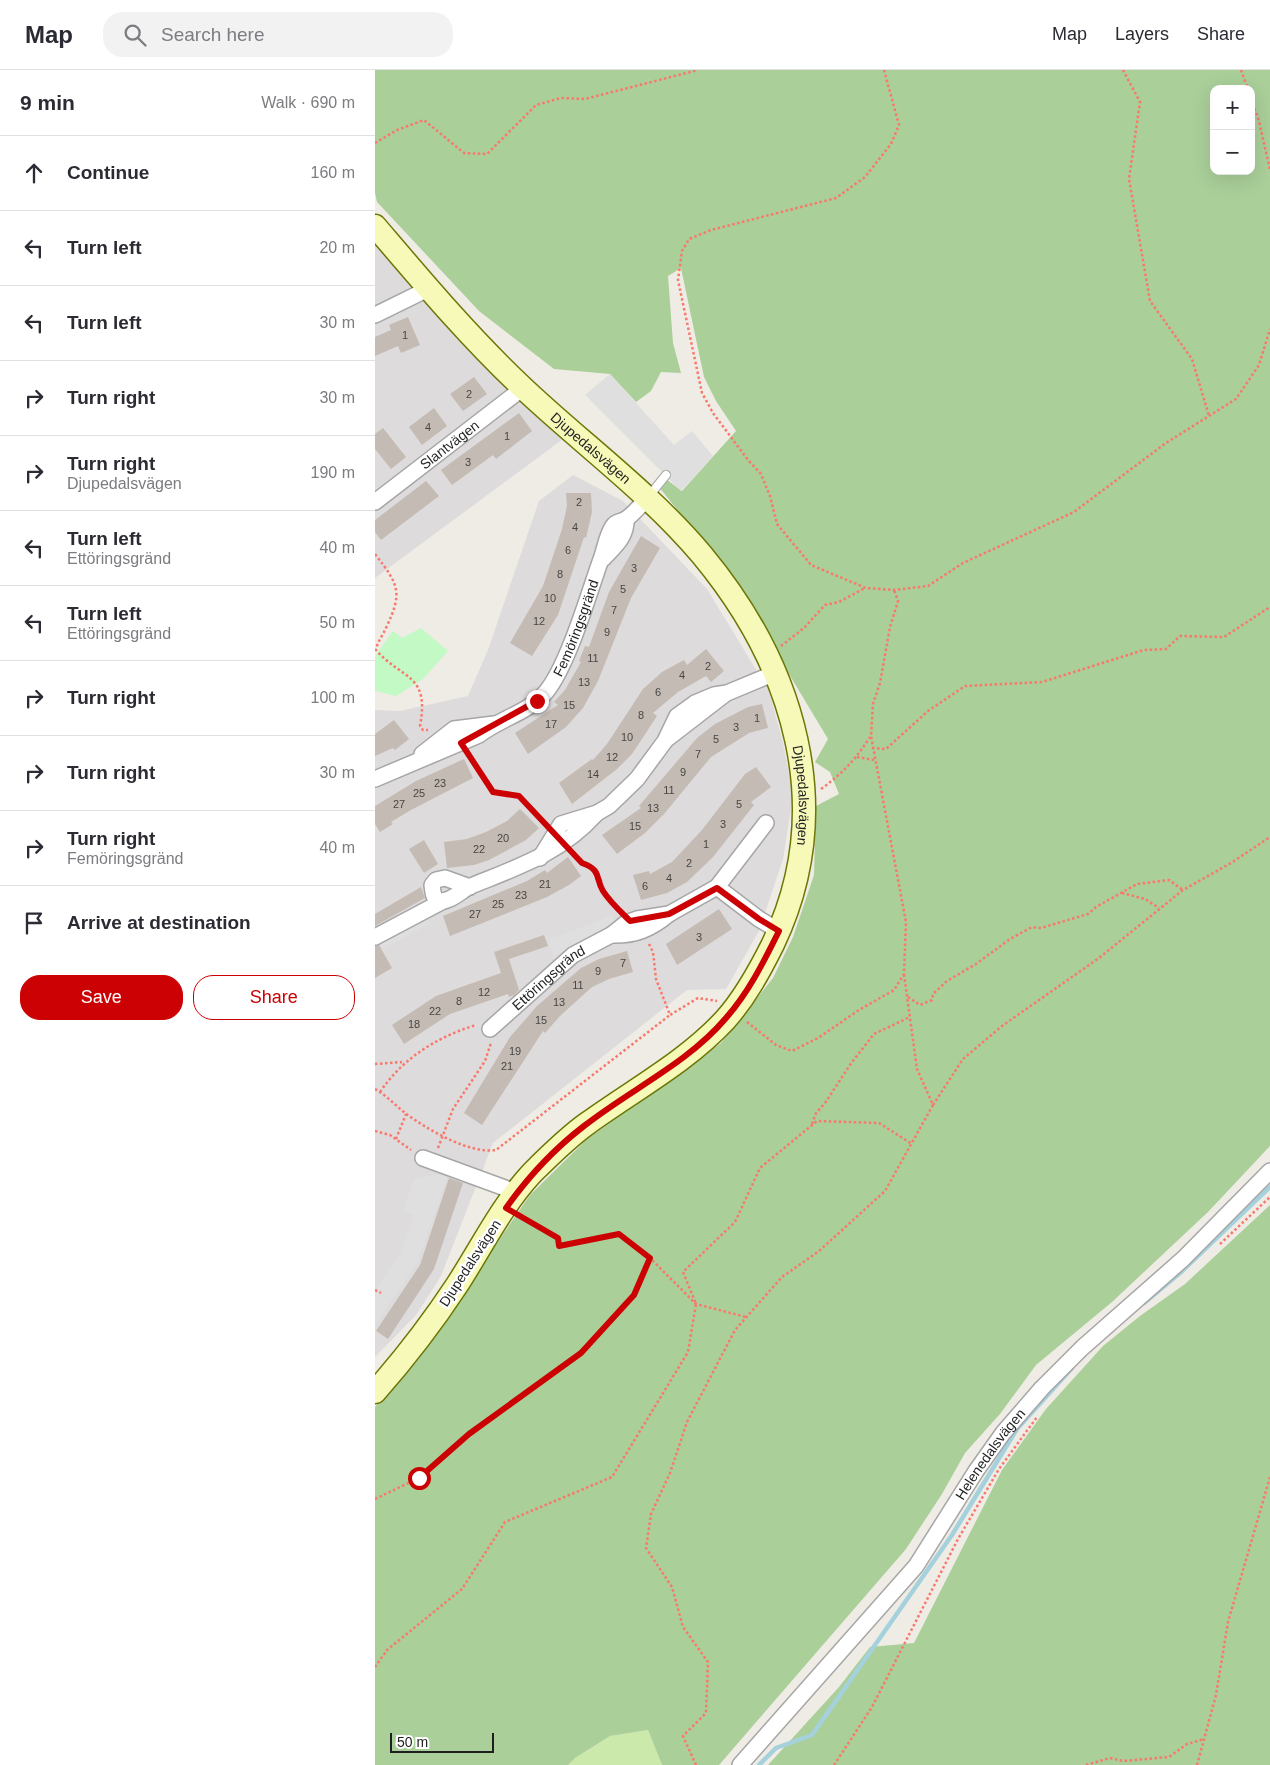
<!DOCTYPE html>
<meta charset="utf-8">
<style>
:root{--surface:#fff;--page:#f2f2f3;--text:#2b2b33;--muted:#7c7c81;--line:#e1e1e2;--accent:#cc0104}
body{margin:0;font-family:Helvetica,sans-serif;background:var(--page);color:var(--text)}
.controls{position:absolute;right:15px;top:15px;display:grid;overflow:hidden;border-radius:10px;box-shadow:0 5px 20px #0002}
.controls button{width:45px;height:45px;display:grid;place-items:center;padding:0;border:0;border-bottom:1px solid var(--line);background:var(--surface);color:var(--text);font:25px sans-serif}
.scale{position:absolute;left:15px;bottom:12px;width:104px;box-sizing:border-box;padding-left:5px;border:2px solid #1f1f1f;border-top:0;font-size:14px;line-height:18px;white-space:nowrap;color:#1f1f1f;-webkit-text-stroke:4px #fff;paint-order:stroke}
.stop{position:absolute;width:15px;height:15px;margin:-11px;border:4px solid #cc0104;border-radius:50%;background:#fff}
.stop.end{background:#cc0104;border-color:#fff;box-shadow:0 1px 5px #0008}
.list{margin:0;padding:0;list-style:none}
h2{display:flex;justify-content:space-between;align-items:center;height:65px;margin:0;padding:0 20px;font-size:21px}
h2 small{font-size:16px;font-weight:400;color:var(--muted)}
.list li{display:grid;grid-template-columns:32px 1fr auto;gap:15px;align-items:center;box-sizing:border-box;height:75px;padding:0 20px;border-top:1px solid var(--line)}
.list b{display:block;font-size:19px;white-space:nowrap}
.list p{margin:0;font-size:16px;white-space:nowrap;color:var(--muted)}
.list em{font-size:16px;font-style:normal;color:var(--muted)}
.actions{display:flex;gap:10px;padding:15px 20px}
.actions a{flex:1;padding:11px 0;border:1px solid var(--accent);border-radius:20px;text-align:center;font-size:18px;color:var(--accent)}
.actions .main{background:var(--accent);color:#fff}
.icon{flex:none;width:28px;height:28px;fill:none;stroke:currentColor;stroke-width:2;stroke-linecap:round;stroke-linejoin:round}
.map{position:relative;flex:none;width:895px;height:1695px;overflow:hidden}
header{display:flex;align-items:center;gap:30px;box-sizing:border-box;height:70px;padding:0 25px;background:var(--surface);border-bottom:1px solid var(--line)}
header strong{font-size:24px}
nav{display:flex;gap:28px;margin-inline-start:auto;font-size:18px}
.search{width:350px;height:45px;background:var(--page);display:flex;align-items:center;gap:12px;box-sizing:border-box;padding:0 18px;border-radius:20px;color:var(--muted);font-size:19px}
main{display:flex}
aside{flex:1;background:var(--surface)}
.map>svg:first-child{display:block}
.residential{fill:#dddbdb}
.grass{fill:#cae9ab}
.forest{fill:#aacf99;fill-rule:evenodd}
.park{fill:#c2f9c5}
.parking{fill:#dfdfdf}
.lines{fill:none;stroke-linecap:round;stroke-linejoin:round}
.stream{stroke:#a5d1dd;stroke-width:4.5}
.building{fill:#c4bbb4}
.lane-casing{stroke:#a6a6a6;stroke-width:10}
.street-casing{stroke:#a6a6a6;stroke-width:18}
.secondary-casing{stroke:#6c7605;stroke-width:25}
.path{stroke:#f9786c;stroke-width:2.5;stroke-dasharray:2.5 2.5;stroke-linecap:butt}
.lane{stroke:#fff;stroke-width:8}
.street{stroke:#fff;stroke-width:15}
.secondary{stroke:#f7f9b9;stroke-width:22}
.route{stroke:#cc0104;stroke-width:6}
.labels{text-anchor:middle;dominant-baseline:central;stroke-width:5;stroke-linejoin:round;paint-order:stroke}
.number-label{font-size:11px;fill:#484644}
.street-label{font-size:14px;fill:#1f1f1f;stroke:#fff}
</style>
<header>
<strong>Map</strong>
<div class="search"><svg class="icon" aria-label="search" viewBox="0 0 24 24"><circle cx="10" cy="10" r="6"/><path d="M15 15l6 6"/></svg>Search here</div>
<nav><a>Map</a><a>Layers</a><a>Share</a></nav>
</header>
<main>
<aside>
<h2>9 min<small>Walk · 690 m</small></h2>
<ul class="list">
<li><svg class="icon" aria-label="ahead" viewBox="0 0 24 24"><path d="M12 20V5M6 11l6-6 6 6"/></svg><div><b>Continue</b></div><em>160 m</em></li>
<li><svg class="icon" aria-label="left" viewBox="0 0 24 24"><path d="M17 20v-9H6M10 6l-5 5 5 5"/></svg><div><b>Turn left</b></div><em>20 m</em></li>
<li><svg class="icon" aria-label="left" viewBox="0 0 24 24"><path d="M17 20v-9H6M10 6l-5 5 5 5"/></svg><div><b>Turn left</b></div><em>30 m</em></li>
<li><svg class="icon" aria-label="right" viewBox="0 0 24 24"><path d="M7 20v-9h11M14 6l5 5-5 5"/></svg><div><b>Turn right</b></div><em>30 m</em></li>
<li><svg class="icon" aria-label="right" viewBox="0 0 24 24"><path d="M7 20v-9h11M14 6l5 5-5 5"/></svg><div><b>Turn right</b><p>Djupedalsvägen</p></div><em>190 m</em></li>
<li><svg class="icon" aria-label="left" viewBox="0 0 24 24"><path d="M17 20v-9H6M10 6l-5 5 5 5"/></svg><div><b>Turn left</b><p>Ettöringsgränd</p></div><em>40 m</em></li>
<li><svg class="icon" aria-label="left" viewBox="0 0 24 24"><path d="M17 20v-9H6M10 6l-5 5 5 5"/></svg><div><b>Turn left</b><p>Ettöringsgränd</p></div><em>50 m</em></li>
<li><svg class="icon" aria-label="right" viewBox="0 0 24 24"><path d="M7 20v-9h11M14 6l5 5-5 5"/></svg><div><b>Turn right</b></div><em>100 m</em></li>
<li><svg class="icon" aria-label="right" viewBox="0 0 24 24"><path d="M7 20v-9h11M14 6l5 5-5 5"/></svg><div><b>Turn right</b></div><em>30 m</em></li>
<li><svg class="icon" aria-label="right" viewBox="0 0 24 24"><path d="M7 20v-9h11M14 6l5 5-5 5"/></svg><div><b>Turn right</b><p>Femöringsgränd</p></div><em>40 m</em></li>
<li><svg class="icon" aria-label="arrive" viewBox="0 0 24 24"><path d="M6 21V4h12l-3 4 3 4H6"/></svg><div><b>Arrive at destination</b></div></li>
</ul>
<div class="actions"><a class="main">Save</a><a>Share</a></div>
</aside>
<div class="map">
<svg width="895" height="1695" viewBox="0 0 895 1695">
<rect width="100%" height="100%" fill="#efece5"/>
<path class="residential" d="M0 170 124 310 188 369 0 508Z
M198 405 248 431 332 519 394 621 408 673 418 725 408 789 384 861 351 919 312 920 118 1073 66 1206 41 1245 0 1287V640L25 641 93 626 113 580 164 431Z"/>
<path class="grass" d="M273 1660 287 1695H193L200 1688 235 1666Z"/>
<path class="forest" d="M0 0H895V1076L833 1142 737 1232 661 1295 625 1344 590 1383 567 1424 531 1479 344 1695H287L273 1660 235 1666 200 1688 193 1695H0V1337L43 1287 155 1125 211 1070 346 973 398 908 418 867 439 805 441 736 464 724 455 702 440 692 453 669 354 504 284 417 291 409 307 421 361 361 341 331 329 307 306 198 293 206 298 273 306 303 286 302 276 321 261 332 235 304 179 299 104 241 2 132 0 123ZM839 19H876V101H839Z
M895 1135V1695H393L464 1617 495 1577 539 1573 627 1400 671 1339 728 1276 765 1246 810 1214Z"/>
<path class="park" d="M46 558 73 581 48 609 21 626 0 621V586L18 561 27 568Z"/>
<path class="parking" d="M235 304 299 375 317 361 338 386 306 421 210 325Z
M51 844 55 853 9 879 4 871Z
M237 846 243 854 192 881 179 891 174 869Z
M64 1104 72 1108 42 1193 0 1255V1222L25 1185 38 1145 28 1141 39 1109Z"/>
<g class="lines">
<path class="stream" d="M769 1233 805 1203 895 1117
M384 1695 401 1678 437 1665 577 1465 642 1359 697 1298"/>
</g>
<path class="building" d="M33 247 45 275 26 283 23 276 0 286V267L16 260 14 255Z
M99 307 112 324 88 341 75 324Z
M59 338 72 356 47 375 34 357Z
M144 343 157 361 121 389 118 385 77 415 66 400Z
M8 358 31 387 16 399 0 379V364Z
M51 411 64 426 6 470 0 462V450Z
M191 423H216L217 442 211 468 209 467 183 545 157 586 135 573 168 516 187 459 192 436Z
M266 466 285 478 256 528 223 611 208 638 191 657 153 684 140 663 183 635 179 632 190 620 206 592 204 591 210 576 214 577 234 522Z
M331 579 349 601 336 612 331 606 303 622 278 643 282 646 257 684 242 699 197 734 184 713 217 689 218 690 232 674 268 619 287 602 309 590 312 595Z
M387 634 393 658 374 663 336 687 289 744 270 763 242 784 227 765 266 738 264 736 322 668 340 654 373 637Z
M19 650 34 669 20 680 18 678 0 686V664Z
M89 689 98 708 36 740 16 752 18 754 5 762 0 754V736L41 711Z
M381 697 396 717 376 732 379 735 338 787 312 812 292 823 266 830 258 805 274 801 275 804 297 792 327 760 370 704Z
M145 739 164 758 151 770 114 790 99 795 72 798 69 772 92 769 111 762 132 751Z
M49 770 63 794 49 803 34 779Z
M193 787 206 806 194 815 172 827 75 866 68 846 152 811 170 800 172 803Z
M46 817 50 828 0 856V844Z
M344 839 357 859 302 895 291 874Z
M169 865 173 876 134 889 144 920 139 925 134 927 133 924 75 944 29 974 17 955 61 926 126 903 119 882Z
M4 875 17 898 0 908V876Z
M252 881 258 902 234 909 217 917 185 946 170 963 168 961 107 1055 89 1043 135 967 162 936 206 898 224 889Z
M74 1108 88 1113 59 1199 13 1269 1 1261 45 1195Z"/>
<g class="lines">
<g class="lane-casing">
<path id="lane" d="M274 426 291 405"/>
</g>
<g class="street-casing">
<g id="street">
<path d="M0 245 53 219"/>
<path id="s1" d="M0 432 148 318"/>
<path d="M228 489C239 477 252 467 251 449"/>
<path d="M292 669 349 625"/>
<path d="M47 684 79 659 119 654"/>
<path id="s2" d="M0 709 104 665C126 648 153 643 171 622 193 595 213 526 225 492 230 480 231 466 238 456 241 451 247 452 251 449 259 444 266 434 273 428"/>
<path d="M165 788 186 754 222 743 234 736 262 709 290 671 302 646 320 633 339 625 352 623 400 603"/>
<path d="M95 817 70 808 61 810 57 815C58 822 58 830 65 831 76 832 87 820 96 816 143 797 186 783 221 744"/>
<path d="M342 817 384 849 404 861"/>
<path d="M236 865C260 866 276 859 294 844"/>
<path d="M0 867 68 831"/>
<path id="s3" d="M115 959 198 885 236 865 251 853 262 849 294 844 342 817 391 753"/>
<path d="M48 1088 130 1118 140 1125"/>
<path id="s4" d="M365 1695 541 1496 601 1401 628 1363 667 1318 707 1278 808 1189 895 1101"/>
</g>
</g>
<g class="secondary-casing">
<g id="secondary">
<path id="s5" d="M0 156C47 211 93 266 146 316 206 373 273 421 327 485 419 596 463 738 398 874 385 900 370 928 350 950 311 992 260 1019 213 1053 193 1067 174 1086 157 1103 127 1135 106 1178 82 1215 57 1253 30 1288 0 1322"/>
</g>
</g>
<path class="path" d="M509 0 524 55 516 74 490 107 461 128 336 160 314 169 307 181 303 210 327 323 338 343 373 390 386 404 395 426 402 454 436 495 491 518 519 520 553 516 588 493 699 442 791 373 861 329 884 295 895 259
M748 0 765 32 754 109 775 231 817 289 834 346
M866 0 873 19
M876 29 884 51 895 100
M0 73 22 60 49 50 89 83 112 84 161 35 186 28 210 29 323 0
M0 484C24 515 28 522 11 558 8 565 2 572 1 580 27 610 55 603 45 656L48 660H53
M406 576 429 558 450 535 464 532 490 518
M497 678 511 679 553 641 590 616 667 612 769 580 791 579 805 566 849 567 895 537
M93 684 118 722 144 726 171 754
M482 687 499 690
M446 719C467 704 481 689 495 667
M197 782 207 793 218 799 226 810 228 820 245 841
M747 823 770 829 784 838
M274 874 278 882 281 909 295 945 323 928 342 931
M533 927 545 935 557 930 558 924 572 911 601 894 635 869 657 857 666 858 713 844 721 837 762 814 794 810 808 820
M372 952 401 975 417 981 443 968 484 940 519 920 529 904 531 852 496 666 498 634 505 613 515 557 523 531 519 520
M0 994 27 992
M0 1019C11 1025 20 1035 30 1043 52 1059 93 1084 121 1080L295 945
M5 1022C28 988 62 967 101 955
M558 1035 588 989 627 956 724 888 808 820 856 793 895 767
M437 1054 441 1043 450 1033 477 992 499 964 535 947
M0 1061 15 1065 36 1080
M21 1069 31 1044
M63 1078 78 1039 110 991 116 973
M145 1146 183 1168 184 1176 244 1165 275 1188 321 1234 371 1247
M845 1174 895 1127
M0 1220 6 1223
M0 1429 44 1408 94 1364 206 1283 259 1225 275 1188
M0 1597 12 1580 87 1519 130 1452 237 1407 313 1282 321 1234 308 1202 360 1152 385 1098 442 1051 504 1053 537 1074
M321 1695 308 1666 331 1643 333 1592 308 1557 297 1517 271 1478 276 1444 295 1403 312 1352 360 1260 407 1207 444 1181 510 1121 558 1035 542 999 529 904
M459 1695 497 1637 583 1469 624 1399 662 1347
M711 1695 735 1688 748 1691 794 1687 812 1674 829 1669
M822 1695 841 1625 853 1552 895 1407"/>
<use href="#lane" class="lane"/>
<use href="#street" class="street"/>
<use href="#secondary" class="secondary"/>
</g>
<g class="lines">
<path class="route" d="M44 1408 94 1364 206 1283 259 1225 275 1188 244 1164 184 1176 183 1168 131 1138C153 1107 179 1079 209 1056 256 1019 312 994 351 948 374 922 389 891 404 861L384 849 342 818 294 844 255 851C246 842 235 832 228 821 220 808 227 800 207 793L144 726 118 722 86 673 162 631"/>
</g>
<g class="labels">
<g class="number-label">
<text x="30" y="265">1</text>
<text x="94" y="324">2</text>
<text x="53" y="357">4</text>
<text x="132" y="366">1</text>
<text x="93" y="392">3</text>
<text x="204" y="432">2</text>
<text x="200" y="457">4</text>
<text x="193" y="480">6</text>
<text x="259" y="498">3</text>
<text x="185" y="504">8</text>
<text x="248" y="519">5</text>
<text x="175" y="528">10</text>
<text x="239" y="540">7</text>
<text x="164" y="551">12</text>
<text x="232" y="562">9</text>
<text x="218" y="588">11</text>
<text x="333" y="596">2</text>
<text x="307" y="605">4</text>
<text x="209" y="612">13</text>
<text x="283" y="622">6</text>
<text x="194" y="635">15</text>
<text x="266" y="645">8</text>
<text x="382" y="648">1</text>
<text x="176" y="654">17</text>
<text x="361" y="657">3</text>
<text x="252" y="667">10</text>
<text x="341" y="669">5</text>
<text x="323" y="684">7</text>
<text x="237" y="687">12</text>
<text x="308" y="702">9</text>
<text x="218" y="704">14</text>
<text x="65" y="713">23</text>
<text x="294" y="720">11</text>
<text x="44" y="723">25</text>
<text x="24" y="734">27</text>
<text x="364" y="734">5</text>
<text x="278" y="738">13</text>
<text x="348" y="754">3</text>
<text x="260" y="756">15</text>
<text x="128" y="768">20</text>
<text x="331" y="774">1</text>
<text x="104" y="779">22</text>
<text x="314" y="793">2</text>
<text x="294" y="808">4</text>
<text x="170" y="814">21</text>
<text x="270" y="816">6</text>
<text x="146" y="825">23</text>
<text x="123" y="834">25</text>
<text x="100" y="844">27</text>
<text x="324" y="867">3</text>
<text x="248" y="893">7</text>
<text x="223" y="901">9</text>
<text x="203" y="915">11</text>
<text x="109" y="922">12</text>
<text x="84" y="931">8</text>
<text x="184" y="932">13</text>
<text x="60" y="941">22</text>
<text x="166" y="950">15</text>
<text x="39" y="954">18</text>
<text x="140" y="981">19</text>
<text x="132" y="996">21</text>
</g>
<g class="street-label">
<text stroke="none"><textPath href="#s1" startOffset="94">Slantvägen</textPath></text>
<text stroke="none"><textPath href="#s5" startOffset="310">Djupedalsvägen</textPath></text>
<text stroke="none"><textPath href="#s2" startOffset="264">Femöringsgränd</textPath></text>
<text stroke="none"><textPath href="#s5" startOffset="730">Djupedalsvägen</textPath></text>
<text stroke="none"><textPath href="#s3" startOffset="78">Ettöringsgränd</textPath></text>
<text transform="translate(95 1193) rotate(-57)">Djupedalsvägen</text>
<text stroke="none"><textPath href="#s4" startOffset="400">Helenedalsvägen</textPath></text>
</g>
</g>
</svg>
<div class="controls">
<button>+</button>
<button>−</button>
</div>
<div class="scale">50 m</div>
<div class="stop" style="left:44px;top:1408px"></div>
<div class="stop end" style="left:162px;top:631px"></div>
</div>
</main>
